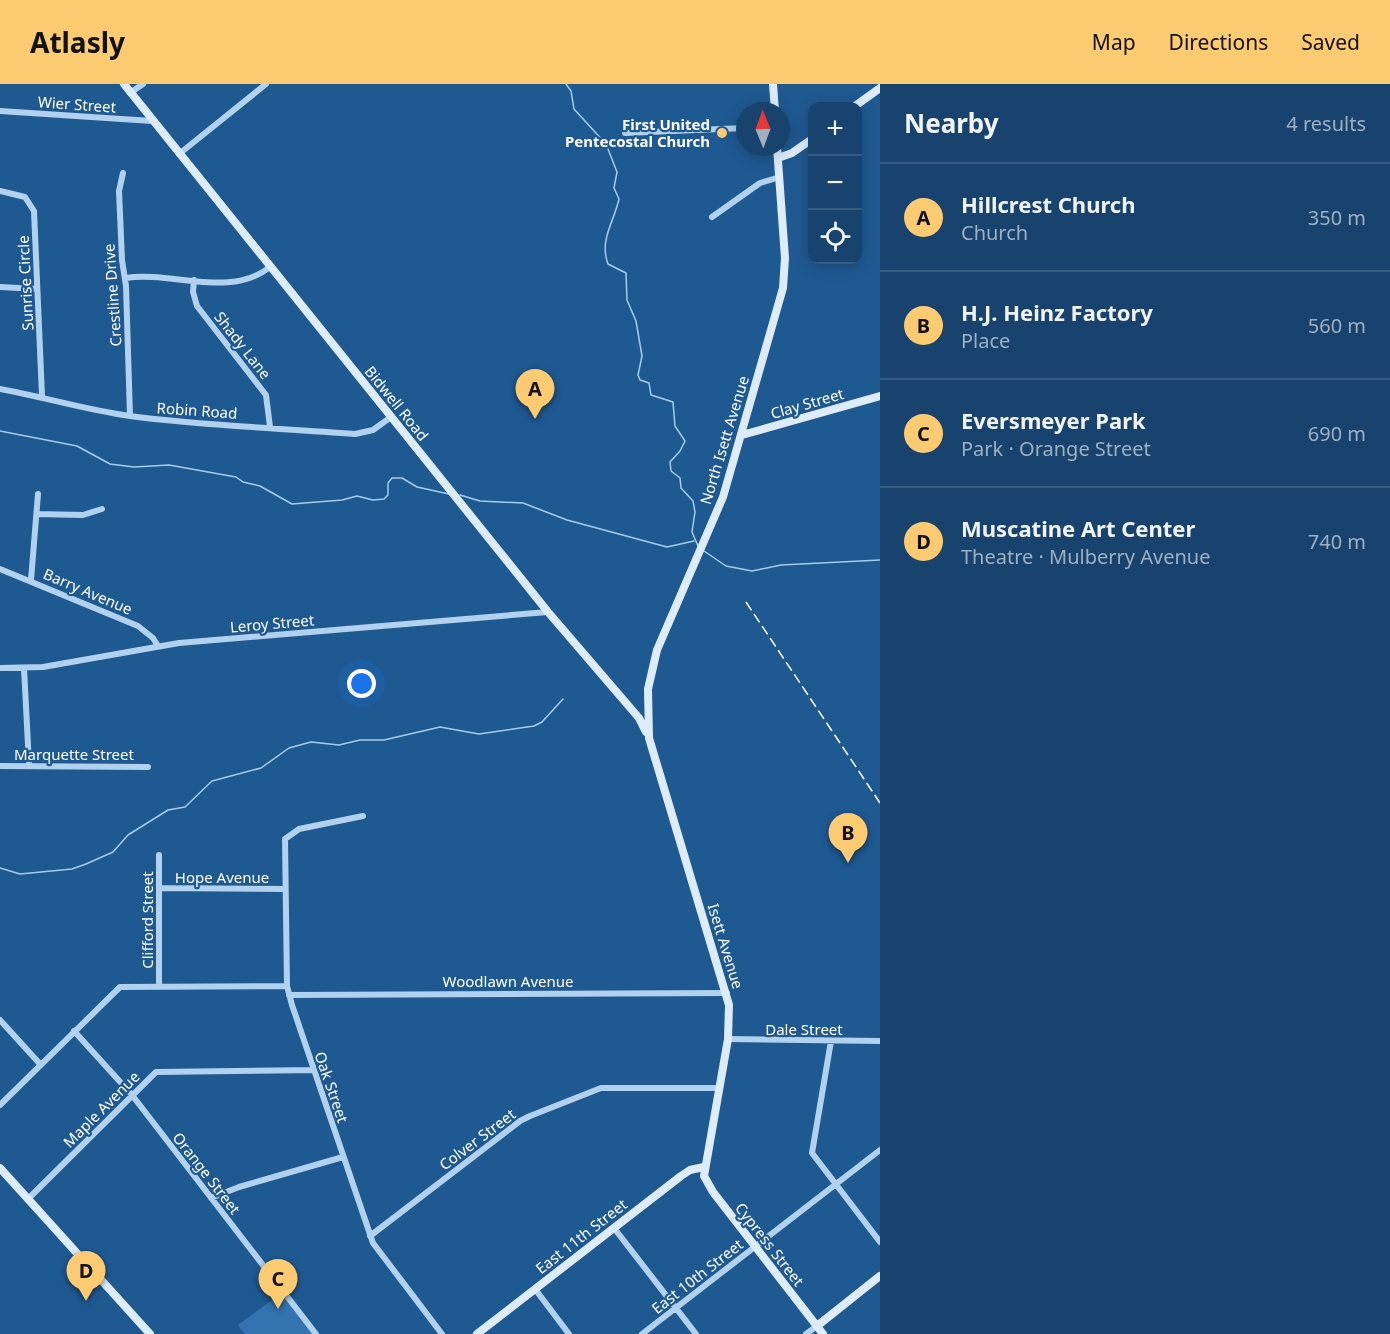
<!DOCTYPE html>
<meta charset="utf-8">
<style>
:root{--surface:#17436e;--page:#204a73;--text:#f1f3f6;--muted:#9eb0c2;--line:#365c81;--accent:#fbca71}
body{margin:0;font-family:"Noto Sans",sans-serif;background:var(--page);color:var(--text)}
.controls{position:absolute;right:18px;top:18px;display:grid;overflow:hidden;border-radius:12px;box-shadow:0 3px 15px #0003}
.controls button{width:54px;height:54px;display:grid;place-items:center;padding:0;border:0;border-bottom:2px solid var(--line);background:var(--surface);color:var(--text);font:30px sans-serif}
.compass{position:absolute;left:736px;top:18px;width:54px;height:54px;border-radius:50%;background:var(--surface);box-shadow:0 3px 15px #0003;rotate:359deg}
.you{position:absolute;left:362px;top:600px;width:21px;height:21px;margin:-15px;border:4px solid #fff;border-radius:50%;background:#1a73e8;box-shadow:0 0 0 9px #1a73e833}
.badge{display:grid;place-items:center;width:39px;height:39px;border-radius:50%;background:var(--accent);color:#111;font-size:20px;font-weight:700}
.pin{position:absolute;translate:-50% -50px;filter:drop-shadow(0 2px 3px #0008)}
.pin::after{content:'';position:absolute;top:32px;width:21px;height:18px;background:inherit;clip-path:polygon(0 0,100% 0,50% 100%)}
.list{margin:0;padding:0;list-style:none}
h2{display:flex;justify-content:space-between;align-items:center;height:78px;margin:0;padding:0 24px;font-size:26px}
h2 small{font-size:20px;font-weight:400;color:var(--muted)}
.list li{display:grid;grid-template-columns:39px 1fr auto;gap:18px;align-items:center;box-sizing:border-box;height:108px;padding:0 24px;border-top:2px solid var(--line)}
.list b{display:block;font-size:22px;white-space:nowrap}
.list p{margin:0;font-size:20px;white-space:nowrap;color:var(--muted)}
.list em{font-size:20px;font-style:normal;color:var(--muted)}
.icon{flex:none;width:33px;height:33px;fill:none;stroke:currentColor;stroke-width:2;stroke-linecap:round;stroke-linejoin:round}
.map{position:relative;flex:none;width:880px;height:1250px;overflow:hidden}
header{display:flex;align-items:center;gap:36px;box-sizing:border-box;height:84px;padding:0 30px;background:var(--accent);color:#111}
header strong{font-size:28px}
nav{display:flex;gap:33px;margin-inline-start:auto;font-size:21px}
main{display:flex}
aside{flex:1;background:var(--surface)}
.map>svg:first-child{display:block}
.green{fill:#3374b0}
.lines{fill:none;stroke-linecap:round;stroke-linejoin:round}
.stream{stroke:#a5ccef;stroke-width:1.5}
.street{stroke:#b1d1ee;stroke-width:6}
.secondary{stroke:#deecfa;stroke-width:8}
.rail{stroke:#fff;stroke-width:1.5;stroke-dasharray:10 4.5;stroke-linecap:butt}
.poi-dot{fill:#fbca71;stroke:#1f5992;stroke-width:2}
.labels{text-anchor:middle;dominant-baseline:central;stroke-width:4.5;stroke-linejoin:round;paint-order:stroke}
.street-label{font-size:15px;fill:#fff;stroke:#1f5992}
.poi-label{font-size:15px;font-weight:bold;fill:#fff;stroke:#1f5992;text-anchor:end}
</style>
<header>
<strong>Atlasly</strong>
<nav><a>Map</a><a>Directions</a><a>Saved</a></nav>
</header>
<main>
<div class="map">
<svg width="880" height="1250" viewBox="0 0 880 1250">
<rect width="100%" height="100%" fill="#1f5992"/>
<path class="green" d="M283 1208 316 1250H245L238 1241Z"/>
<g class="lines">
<path class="stream" d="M566 0 571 7 574 25 606 60 617 88 614 104 619 115C614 138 599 156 608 180L626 189 627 216 636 237 642 272 638 291 640 296 649 299 651 311 673 318 675 342 685 357 680 367 670 378 671 387 680 394 681 404 693 417 695 428 692 448 698 462
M0 347 77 362 110 380 134 383 169 381 236 393 243 398 260 402 292 420 342 416 357 412 373 416 384 415 388 411V399L392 394H402L417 403 449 410
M460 411 480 417 523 419 567 436 667 463 694 457
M704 467 726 482 752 487 781 481 880 476
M0 784 20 790 72 785 86 780 113 768 128 751 168 726 185 723 212 697 261 684 289 664 311 658 339 661 360 656H384L440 643 479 650 534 642 542 638 563 615"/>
<path class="street" d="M130 9 143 0
M0 27 152 37
M625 49 745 44
M179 70 266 0
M123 89 119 107 122 176 126 202 130 332
M0 107 25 113 34 127 42 312
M712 133 760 99 780 93
M126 194C173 187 230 215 270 183
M194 196 193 208 197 222 266 311 270 343
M0 203 37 205
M0 305C44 313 86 326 130 332 204 342 280 344 355 350L373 346 391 333
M37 430 83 431 102 425
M0 485 138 542 153 554 158 562
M31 496 38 410
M0 584 43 583 179 559 548 528
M24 584 29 680
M0 682 148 683
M363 732 299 745 285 755 287 902 292 921 373 1159 442 1250
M159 771V902
M160 804 285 805
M289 911 727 909
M0 936 40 980
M74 947 132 1011 316 1250
M728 955 880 957
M831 957 812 1069 880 1158
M0 1021 120 903 287 902
M211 1114 239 1103 343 1073
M28 1115 156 988 314 986
M614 1144 696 1250
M370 1152 520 1037 530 1032 601 1004H719
M535 1205 569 1250
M642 1250 880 1066
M806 1250 817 1242"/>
<path class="secondary" d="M124 0 548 528 639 634 646 648
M773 0 775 27
M855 22 880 4
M777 63 785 174 783 204 723 413 657 566 648 605 649 654 729 921 728 955 704 1092 713 1108 823 1250
M778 74 792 69 812 55
M742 351 880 312
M0 1084 150 1250
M817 1242 880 1192
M477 1250 681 1092 690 1086 704 1083"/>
<path class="rail" d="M746 518 880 719"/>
</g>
<circle class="poi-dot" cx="722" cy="49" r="6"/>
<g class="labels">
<g class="street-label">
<text transform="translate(77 20) rotate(4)">Wier Street</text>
<text transform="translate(25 199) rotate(-93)">Sunrise Circle</text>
<text transform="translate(112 211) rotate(-94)">Crestline Drive</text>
<text transform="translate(243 261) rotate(52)">Shady Lane</text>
<text transform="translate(397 319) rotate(51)">Bidwell Road</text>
<text transform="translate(807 319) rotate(-16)">Clay Street</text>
<text transform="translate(197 326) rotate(4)">Robin Road</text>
<text transform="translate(724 356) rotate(-73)">North Isett Avenue</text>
<text transform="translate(88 507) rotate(23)">Barry Avenue</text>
<text transform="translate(272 539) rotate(-5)">Leroy Street</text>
<text x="74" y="670">Marquette Street</text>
<text x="222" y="793">Hope Avenue</text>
<text transform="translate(147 836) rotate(-90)">Clifford Street</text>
<text transform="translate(726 862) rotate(73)">Isett Avenue</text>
<text x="508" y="897">Woodlawn Avenue</text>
<text x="804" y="945">Dale Street</text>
<text transform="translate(332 1003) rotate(71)">Oak Street</text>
<text transform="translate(101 1025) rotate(-45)">Maple Avenue</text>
<text transform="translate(477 1055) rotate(-37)">Colver Street</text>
<text transform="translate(207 1089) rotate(52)">Orange Street</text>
<text transform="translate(581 1152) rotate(-38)">East 11th Street</text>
<text transform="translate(770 1160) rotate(52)">Cypress Street</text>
<text transform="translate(697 1192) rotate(-38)">East 10th Street</text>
</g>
<g class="poi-label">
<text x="710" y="40">First United<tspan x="710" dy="17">Pentecostal Church</tspan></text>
</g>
</g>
</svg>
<div class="controls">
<button>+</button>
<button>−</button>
<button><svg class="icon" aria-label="locate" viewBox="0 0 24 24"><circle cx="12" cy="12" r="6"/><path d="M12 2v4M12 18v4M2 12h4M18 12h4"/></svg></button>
</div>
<svg class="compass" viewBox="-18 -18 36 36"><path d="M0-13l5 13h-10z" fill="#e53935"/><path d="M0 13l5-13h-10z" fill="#9eb0c2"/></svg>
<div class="you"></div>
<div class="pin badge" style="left:535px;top:335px">A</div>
<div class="pin badge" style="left:848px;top:779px">B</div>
<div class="pin badge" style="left:278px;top:1225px">C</div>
<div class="pin badge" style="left:86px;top:1217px">D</div>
</div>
<aside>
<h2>Nearby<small>4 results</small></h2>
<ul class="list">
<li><span class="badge">A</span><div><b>Hillcrest Church</b><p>Church</p></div><em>350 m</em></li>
<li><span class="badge">B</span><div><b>H.J. Heinz Factory</b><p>Place</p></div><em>560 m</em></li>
<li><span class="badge">C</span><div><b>Eversmeyer Park</b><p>Park · Orange Street</p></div><em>690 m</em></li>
<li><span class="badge">D</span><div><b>Muscatine Art Center</b><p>Theatre · Mulberry Avenue</p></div><em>740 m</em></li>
</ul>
</aside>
</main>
